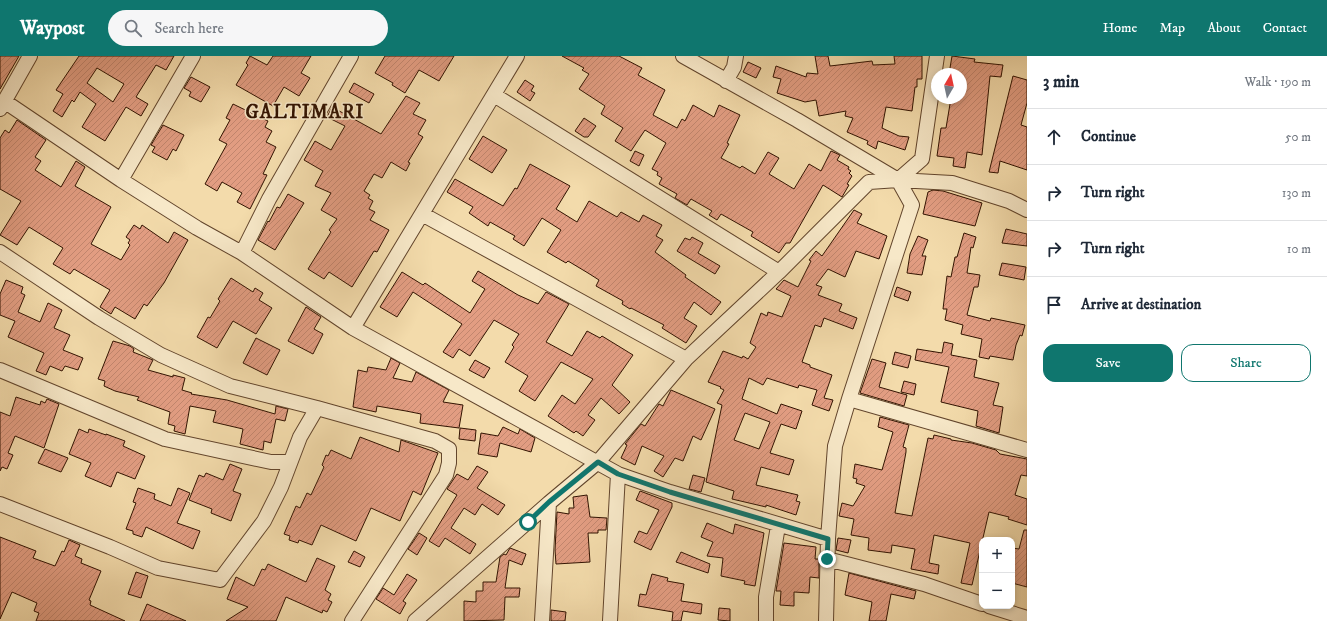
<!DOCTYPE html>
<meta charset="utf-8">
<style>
:root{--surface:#fff;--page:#f6f6f7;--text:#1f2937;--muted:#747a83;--line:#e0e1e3;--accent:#0f766e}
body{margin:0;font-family:"IM FELL DW Pica",serif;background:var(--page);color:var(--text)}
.controls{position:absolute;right:12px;bottom:12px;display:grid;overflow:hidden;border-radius:8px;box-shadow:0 2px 6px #0003}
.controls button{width:36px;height:36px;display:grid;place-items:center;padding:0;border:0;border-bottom:1px solid var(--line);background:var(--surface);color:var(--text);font:20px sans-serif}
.compass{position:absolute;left:931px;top:12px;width:36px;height:36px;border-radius:50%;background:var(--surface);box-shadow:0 2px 6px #0003;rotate:9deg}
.stop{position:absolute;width:12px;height:12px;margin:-9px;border:3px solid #0f766e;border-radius:50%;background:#fff}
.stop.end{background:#0f766e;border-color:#fff;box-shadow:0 1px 4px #0008}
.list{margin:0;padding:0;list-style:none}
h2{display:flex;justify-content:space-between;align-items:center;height:52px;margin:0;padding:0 16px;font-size:17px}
h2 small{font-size:13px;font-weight:400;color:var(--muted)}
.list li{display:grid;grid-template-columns:26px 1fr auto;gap:12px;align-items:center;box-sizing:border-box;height:56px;padding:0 16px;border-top:1px solid var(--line)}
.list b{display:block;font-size:15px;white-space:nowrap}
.list em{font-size:13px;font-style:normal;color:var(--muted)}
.actions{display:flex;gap:8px;padding:12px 16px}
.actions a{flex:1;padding:9px 0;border:1px solid var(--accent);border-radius:12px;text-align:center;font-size:14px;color:var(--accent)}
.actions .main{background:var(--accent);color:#fff}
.icon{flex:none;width:22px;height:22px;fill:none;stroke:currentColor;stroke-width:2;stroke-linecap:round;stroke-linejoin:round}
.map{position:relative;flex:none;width:1027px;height:565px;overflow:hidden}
header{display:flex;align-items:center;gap:24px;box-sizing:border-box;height:56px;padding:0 20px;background:var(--accent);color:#fff}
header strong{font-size:19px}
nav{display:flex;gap:22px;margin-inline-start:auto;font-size:14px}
.search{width:280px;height:36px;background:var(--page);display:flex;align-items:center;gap:10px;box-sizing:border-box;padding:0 14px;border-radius:22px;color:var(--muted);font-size:15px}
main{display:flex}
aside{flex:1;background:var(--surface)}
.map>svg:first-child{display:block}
.building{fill:url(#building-hatch);stroke:#321301;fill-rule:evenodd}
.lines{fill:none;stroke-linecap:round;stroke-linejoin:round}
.minor-casing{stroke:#62452c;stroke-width:16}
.minor{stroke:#f7e8c8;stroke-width:14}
.route{stroke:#0f766e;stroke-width:5}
.labels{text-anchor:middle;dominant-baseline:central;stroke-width:3;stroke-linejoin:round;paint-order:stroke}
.district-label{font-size:19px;font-weight:bold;letter-spacing:1px;fill:#321301;stroke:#f7e8c8}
</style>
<header>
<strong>Waypost</strong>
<div class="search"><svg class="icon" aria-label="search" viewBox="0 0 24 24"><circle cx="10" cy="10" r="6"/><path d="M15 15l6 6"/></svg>Search here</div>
<nav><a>Home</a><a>Map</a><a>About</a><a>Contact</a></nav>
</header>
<main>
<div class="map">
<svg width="1027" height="565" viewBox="0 0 1027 565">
<defs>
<pattern id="building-hatch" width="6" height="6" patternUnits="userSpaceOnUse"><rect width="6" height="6" fill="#e29d82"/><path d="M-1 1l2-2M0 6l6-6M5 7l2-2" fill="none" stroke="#c2866e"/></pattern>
</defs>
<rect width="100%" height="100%" fill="#f3dbab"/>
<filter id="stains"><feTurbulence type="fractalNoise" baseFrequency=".005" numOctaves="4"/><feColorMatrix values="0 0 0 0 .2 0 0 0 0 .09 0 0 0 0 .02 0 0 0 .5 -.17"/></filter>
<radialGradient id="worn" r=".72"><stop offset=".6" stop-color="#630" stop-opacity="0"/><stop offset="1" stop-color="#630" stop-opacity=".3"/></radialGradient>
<path class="building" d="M0 0H19L0 33Z
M79 0H174L166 14 156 9 136 41 148 48 141 60 126 51 105 85 82 71 96 48 80 36 74 46 72 44 62 61 53 55 63 38 56 34ZM97 12 124 28 113 46 87 27Z
M250 0 267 9 273 0H311L301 17 310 22 299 40 284 31 273 50 236 29 248 9 246 7Z
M385 0H454L439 25 419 14 405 37 392 29 393 27 375 17Z
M562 0H619L642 12 638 19 665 34 653 59 677 72 682 63 685 65 693 49 714 61 719 49 740 59 727 87 729 88 721 102 740 112 742 110 755 118 768 96 779 102 769 118 794 133 809 108 821 115 831 95 840 99 837 104 849 111 848 113 851 115 849 117 852 120 847 128 849 129 842 141 823 129 790 187H786L779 197 751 180 753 176 721 158 717 164 709 159 712 155 691 143 687 149 675 142 677 138 659 128 662 122 657 119 658 116 652 113 666 87 645 74 631 95 615 85 623 72 601 58 605 50 579 33 589 18 582 14 584 12Z
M815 0H828L830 10 872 5 873 9 895 8 894 0H922V23H917V31H915L912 55 886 51 882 72 899 80 909 81 905 94 878 85 876 93 867 88 868 85 847 76 853 62 845 60 846 55 819 60 816 44 805 46 777 37 781 23 773 21 776 10 806 21 807 17 818 18Z
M952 0 975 3 974 6 1003 9 1001 21 990 20 982 99 967 96 965 112 953 110 954 102 937 100 941 72H946L951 42H961V18H949Z
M748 6 761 12 756 22 743 16Z
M1013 20 1027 24V47L1021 69 1027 71V114L1000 105 998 117 989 116Z
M191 21 210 31 201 46 189 40 191 36 184 32Z
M525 24 534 30 531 35 535 37 530 45 517 36Z
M354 27 374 38 369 47 349 36Z
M406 40 420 47 413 58 426 64 418 78 423 81 408 106 410 107 406 115 391 106 382 122 374 118 364 135 370 139 368 142 373 145 369 153 375 156 370 164 389 174 377 196 374 195 352 231 329 216 324 223 308 213 331 176 329 174 337 163 321 154 331 137 315 130 323 115 304 104 315 85 331 94 345 70 327 61 332 51 381 78Z
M233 48 268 65 265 71 272 75 266 86 276 91 263 118 267 119 250 153 237 146 242 137 222 126 217 135 205 128 227 88 219 84 230 64 226 62Z
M584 62 596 70 588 81H584L575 75Z
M17 64 46 84 35 101 41 105 35 114 61 131 76 105 85 111 75 130 111 151 91 188 121 204 130 189 128 187 130 184 126 181 134 169 140 173 142 169 168 187 174 176 188 184 164 227 147 250 144 248 135 263 115 251 111 258 100 251 110 234 74 213 70 218 53 208 63 192 29 171 17 189 0 179 21 145 0 133V82L5 74 9 77Z
M163 69 184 79 176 95 173 93 167 104 152 96 155 91 151 89Z
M483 80 507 94 492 117 469 103Z
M635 95 644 99 639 110 630 105Z
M530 108 570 130 556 153 577 166 589 145 617 161 621 156 639 166 643 159 662 169 656 180 663 184 655 196 686 219 685 221 721 246 711 259 694 246 684 262 697 270 686 287 662 272 664 269 631 252 630 253 622 248 623 245 596 230 599 224 588 217 568 205 566 207 547 196 561 174 542 162 524 190 513 183 515 180 490 166 488 170 469 157 473 151 447 136 455 123 503 150 515 132 517 133Z
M933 134 943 135 982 147 975 170 923 158 928 136Z
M288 138 304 147 275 194 258 184 268 165 269 166 277 151 280 152Z
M854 154 862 158 857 167 887 180 879 203 856 195 845 221 828 213 816 229 822 231 818 239 842 248 839 255 857 262 853 273 824 262 821 271 815 269 802 306 810 309V311L832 319 824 342 833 344 829 355 812 349 817 334 799 329 798 332 767 322 763 329 749 322 742 343 777 358 781 348 802 355 796 373 781 368 770 397 794 404 789 419 761 411 756 429 798 439 796 445 800 446 796 459 766 449V451L732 443 734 435 706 426 722 349 717 347 724 334 720 332 721 331 708 326 723 295 742 302 743 300 748 303 756 291 750 287 761 257 767 260 768 256 782 261 791 240 776 233 784 224 798 231 811 205 809 204 816 195 822 200ZM745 357 770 366 759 393 734 384Z
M1006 173 1027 178V190L1002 187Z
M964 177 976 181 973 192 971 191 967 217 980 219 978 231H974L967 259 990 265 991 262 1025 269 1022 280 1020 279 1016 289 1013 304 990 300 989 303 979 301 982 283 961 278 963 269 945 264 947 253H943L947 220 951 221 955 201H957Z
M918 180 928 184 922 200H926L922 219 907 217 910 198Z
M692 181 703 187 698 197 720 210 715 218 677 195 685 182 690 184Z
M1002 207 1026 211 1024 224 999 219Z
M478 215 518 239 538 248 546 236 569 248 546 286 572 300 587 275 600 282 602 280 633 299 612 329 630 346 619 358 601 342 588 359 595 364 583 380 576 375 574 377 548 360 562 339 575 348 593 323 561 306 535 345 519 335 528 320 505 306 514 291 512 289 519 278 494 264 470 300 459 293 453 302 443 296 462 268 413 236 397 261 380 251 402 216 423 229 425 227 470 257 485 233 472 225Z
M231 222 253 236 255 232 263 237 259 244 272 252 256 278 233 265 217 292 197 281 208 261 210 262 220 245 218 243Z
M6 224 23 231 21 237 25 239 18 256 40 266 48 247 62 254 54 272 70 279 63 294 83 302 78 314 65 310 62 315 50 310 46 319 36 315 44 297 8 281 15 265 0 259V238Z
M897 231 911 236 908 245 894 240Z
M306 251 321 261 314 273 323 278 313 298 288 285Z
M256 282 280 294 267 319 243 307Z
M113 285 130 290 134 293 133 296 153 304 148 314 173 321V319L185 322 182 334 192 337 191 338 227 344 275 358 276 350 288 353 285 365 276 363 271 387 264 385 263 394 240 388 243 373 213 366 216 355 190 350 185 378 174 375 175 370 168 368 170 356 137 344 139 341 115 335 104 330 105 325 98 323Z
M944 286 953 288 951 299 977 304 974 321 999 327 993 349 1003 351 999 377 976 370 978 355 941 346 949 311 915 304 917 293 942 297Z
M895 296 911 300 908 312 892 308Z
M391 302 400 307 393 322 412 326 416 316 449 334 443 346 463 349 459 372 420 367 421 358 406 355 377 350 376 356 353 351 358 314 367 316 368 311 386 314Z
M872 303 886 307 879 331 907 339 904 350 860 337Z
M475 304 490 312 484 322 469 314Z
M904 325 916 328 914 339 901 336Z
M671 334 715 353 701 384 693 380 683 405 675 402 663 421 654 415 664 400 642 390 635 409 621 402 627 389 625 388 641 368 645 370 659 348 663 350Z
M16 341 40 349 41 345 45 347 47 343 59 348 44 392 15 380 8 397 13 399 7 413 2 411 0 415V356L10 360Z
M880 361 909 369 903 391 906 392V396L895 457 912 460 928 382 933 383 934 379 951 383V384L972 387 996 394 1000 398 1027 403V420L1021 419 1015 439 1027 443V469L1008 463 1009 461 989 456 972 529 961 527 970 487 934 479 929 507 939 509 938 518 911 513 915 493 892 489 891 497 868 494 869 482 851 479 854 463 839 460 842 447 853 450 865 430 856 427 857 423 853 422 855 408 882 414 893 376 878 371Z
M503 371 518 378 520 373 535 382 531 396 500 387 497 401 478 398 481 377 498 380Z
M460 372 476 374 475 385 459 383Z
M79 373 88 377 89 373 106 379V378L125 385 123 390 145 400 135 423 117 416 111 431 85 420 91 407 69 398Z
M360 381 399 396 401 384 438 397 421 439 413 435 400 465 371 452 356 485 321 469 312 489 299 484 298 487 289 484 290 480 284 478 296 450 300 452 307 437 311 439 324 411 322 409 326 399 328 400 331 394 351 403Z
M45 393 68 402 61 416 38 407Z
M230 408 242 413 233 435 241 438 231 465 211 457 212 453 189 444 199 419 204 421 206 417 223 424Z
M477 410 488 416 477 432 505 449 498 459 482 448 475 459 464 452 451 472 476 488 470 498 445 482 439 491 429 485 457 439 447 433 457 418 468 424Z
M693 419 705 422 701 436 689 433Z
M138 432 155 438 154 443 171 450 178 432 190 437 177 467 200 475 193 493 146 471 142 481 133 478V475L126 473 136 447 133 446Z
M640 435 672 447V451L651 494 634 486 639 475 647 478 659 454 636 444Z
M587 439 590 461 607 462 606 474H598V477H588L590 506 556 508 555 494 557 456 569 458V452H574L573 441Z
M707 467 733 478 735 468 764 477 755 530 744 528 745 525 721 520 723 502 707 500 713 486 701 481Z
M1024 474H1027V531L1012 527V492L1019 493Z
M419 477 427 482 417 499 408 493Z
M0 481 36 495 33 502 55 510 62 495 64 496 69 484 80 489 75 500 82 503 81 507 101 515 89 544 91 545 90 549 125 565H36L39 557 34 555 37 547 12 536 0 563Z
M838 482 851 484 848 497 836 494Z
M784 487 816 491 815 503H819V522L810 521 809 537 794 536V550L780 549 781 535H776Z
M510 492 526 498 522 509 509 504 505 532H520L519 541H505L504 564 464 565V545L476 546V535H483V526H496L500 501 504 498 506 499Z
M354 495 365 501 360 511 348 506Z
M681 496 710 508 708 517 676 506Z
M317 502 335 510 325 534 331 538 328 544 332 546 327 556 323 554 322 557 286 541 276 565H226L248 551 227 543 236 521 254 530 262 513 265 514 268 508 306 526Z
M136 516 148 520 141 542 128 538Z
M849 517 916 535 914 543 891 538 886 565H869L872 546 845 539Z
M407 518 417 524 403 545 406 547 400 558 376 543 383 532 394 539Z
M652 518 668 522 667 525 684 528 681 545 702 548 701 558 683 555 681 565H672L673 556 638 550 640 538 646 539Z
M147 548 186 565H140Z
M719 552 730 553V565L718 564Z
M551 554 566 556 565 565H551Z"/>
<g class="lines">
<g class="minor-casing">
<path id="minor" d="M683 0 797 64 898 124 952 127 1009 145 1027 154
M726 25 734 11 736 0
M494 39 779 216
M4 45 121 124 197 172 242 197 353 272 618 418 670 436 828 483
M0 53 30 0
M121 124 193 0
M422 158 686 303
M0 196 99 262 161 299 230 330 317 352 300 381 281 431 264 465 220 524 158 512 110 491 0 448
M242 197 269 143 351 0
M353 272 517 0
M0 314 165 383 271 406H290
M849 343 1027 394
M317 352 435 385 449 393V407L446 419 352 565
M827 503 924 528 982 548
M989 550 1027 562
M415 565 549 447 598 406 686 303 779 216 869 126 898 124 922 103 937 0
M542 565 549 447
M610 565 618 418
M766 565V541L778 470
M826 565 828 483 835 390 849 343 912 149 898 124"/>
</g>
<use href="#minor" class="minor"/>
</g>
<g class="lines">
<path class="route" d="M528 466 549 446 598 406 618 418 670 436 828 483 827 503"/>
</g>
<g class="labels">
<g class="district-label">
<text x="305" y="56">GALTIMARI</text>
</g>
</g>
<rect width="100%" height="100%" filter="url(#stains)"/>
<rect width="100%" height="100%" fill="url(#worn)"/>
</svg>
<div class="controls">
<button>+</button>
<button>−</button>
</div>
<svg class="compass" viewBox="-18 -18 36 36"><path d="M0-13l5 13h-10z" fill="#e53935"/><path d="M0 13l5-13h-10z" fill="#747a83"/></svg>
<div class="stop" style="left:528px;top:466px"></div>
<div class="stop end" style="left:827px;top:503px"></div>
</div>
<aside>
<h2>3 min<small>Walk · 190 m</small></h2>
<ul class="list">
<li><svg class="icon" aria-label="ahead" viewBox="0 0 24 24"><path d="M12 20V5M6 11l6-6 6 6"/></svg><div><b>Continue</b></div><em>50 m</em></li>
<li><svg class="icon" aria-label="right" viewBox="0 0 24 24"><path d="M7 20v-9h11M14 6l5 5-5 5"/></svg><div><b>Turn right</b></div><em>130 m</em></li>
<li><svg class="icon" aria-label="right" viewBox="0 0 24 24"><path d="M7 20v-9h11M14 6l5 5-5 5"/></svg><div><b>Turn right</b></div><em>10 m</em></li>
<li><svg class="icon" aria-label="arrive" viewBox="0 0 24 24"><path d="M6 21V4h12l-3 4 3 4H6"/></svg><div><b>Arrive at destination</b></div></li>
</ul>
<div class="actions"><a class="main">Save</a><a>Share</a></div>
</aside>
</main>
